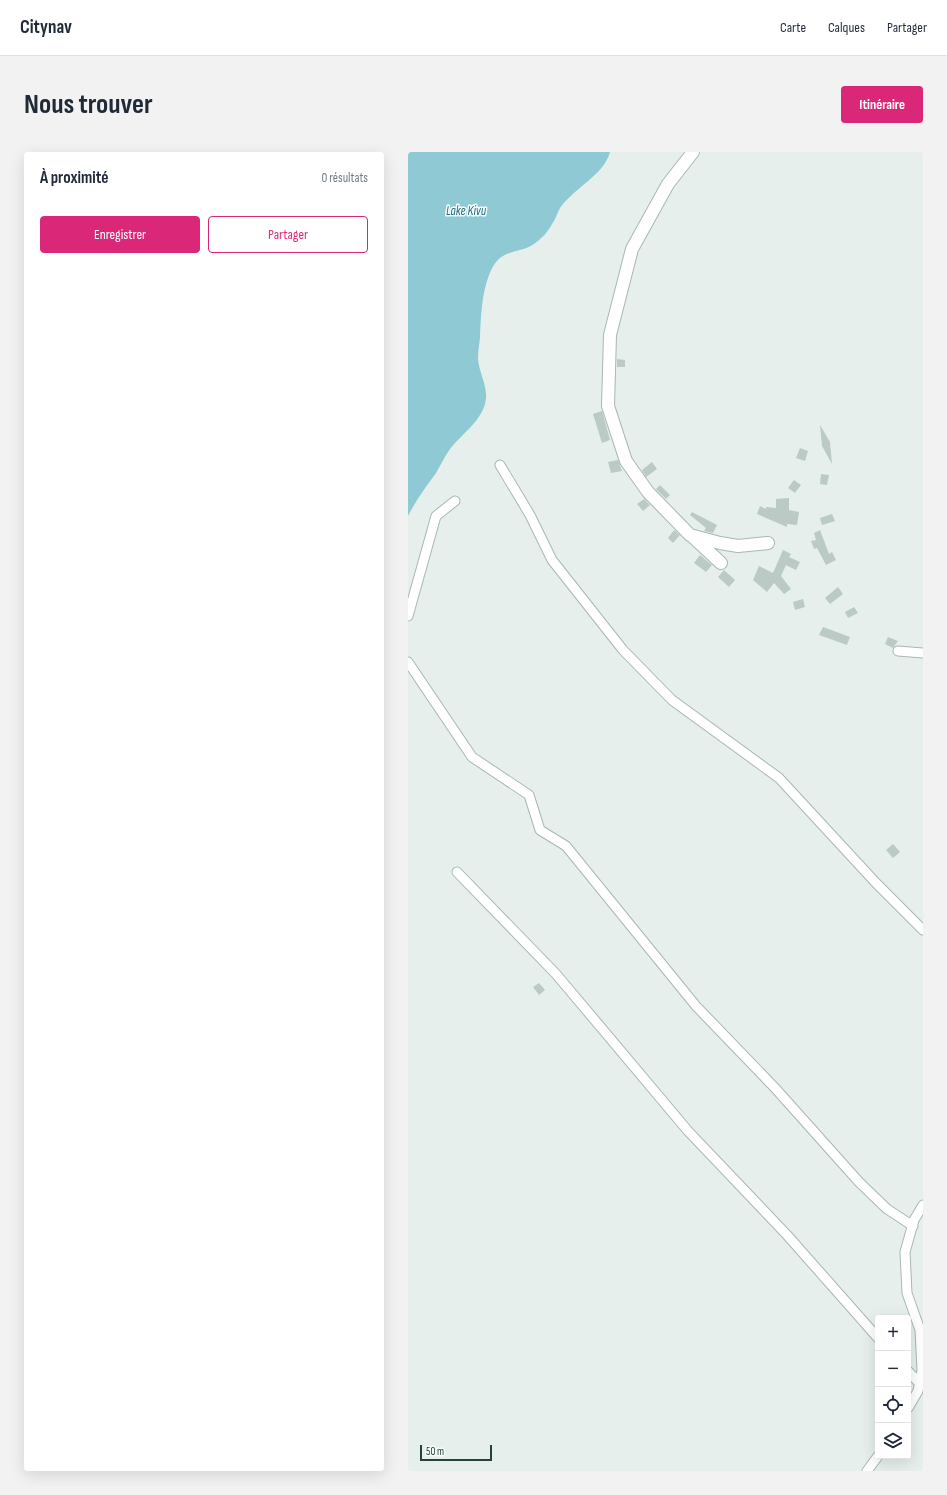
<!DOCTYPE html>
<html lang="fr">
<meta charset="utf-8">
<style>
:root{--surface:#fff;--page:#f2f2f3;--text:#1f2937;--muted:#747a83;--line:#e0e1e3;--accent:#db2777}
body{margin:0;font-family:"Sofia Sans Condensed",sans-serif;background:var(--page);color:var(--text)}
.controls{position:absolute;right:12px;bottom:12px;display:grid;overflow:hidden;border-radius:4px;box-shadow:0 4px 16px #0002}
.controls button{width:36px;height:36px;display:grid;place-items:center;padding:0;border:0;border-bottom:1px solid var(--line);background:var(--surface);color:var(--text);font:20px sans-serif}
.scale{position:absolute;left:12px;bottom:10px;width:72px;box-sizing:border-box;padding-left:4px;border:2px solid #24423a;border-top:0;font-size:11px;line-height:14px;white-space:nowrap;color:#24423a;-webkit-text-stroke:3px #f7fbf9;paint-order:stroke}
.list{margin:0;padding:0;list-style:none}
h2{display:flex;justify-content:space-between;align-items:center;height:52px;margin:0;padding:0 16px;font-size:17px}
h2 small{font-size:13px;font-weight:400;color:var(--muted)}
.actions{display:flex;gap:8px;padding:12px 16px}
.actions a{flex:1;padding:9px 0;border:1px solid var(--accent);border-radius:4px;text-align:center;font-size:14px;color:var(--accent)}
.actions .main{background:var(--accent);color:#fff}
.icon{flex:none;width:22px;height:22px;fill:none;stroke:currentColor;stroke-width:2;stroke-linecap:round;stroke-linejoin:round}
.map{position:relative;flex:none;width:515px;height:1319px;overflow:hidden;border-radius:4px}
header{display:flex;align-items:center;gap:24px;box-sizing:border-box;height:56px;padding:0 20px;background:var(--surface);border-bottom:1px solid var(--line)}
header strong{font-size:19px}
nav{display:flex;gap:22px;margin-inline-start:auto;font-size:14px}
.intro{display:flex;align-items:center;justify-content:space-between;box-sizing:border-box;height:96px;padding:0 24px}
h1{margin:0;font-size:28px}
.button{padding:10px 18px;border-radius:4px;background:var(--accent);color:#fff;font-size:14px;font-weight:700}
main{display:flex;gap:24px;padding:0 24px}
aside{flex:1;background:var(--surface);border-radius:4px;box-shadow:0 4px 16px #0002}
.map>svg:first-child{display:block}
.water{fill:#8ec9d4}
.building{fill:#bbcac4}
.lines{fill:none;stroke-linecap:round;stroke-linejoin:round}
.minor-casing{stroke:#a8b8b2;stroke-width:11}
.tertiary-casing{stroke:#a8b8b2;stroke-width:14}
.minor{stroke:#fff;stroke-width:9}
.tertiary{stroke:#fff;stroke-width:12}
.labels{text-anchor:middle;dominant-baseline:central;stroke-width:3;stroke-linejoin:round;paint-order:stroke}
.water-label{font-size:13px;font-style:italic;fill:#1c6f80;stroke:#f7fbf9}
</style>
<header>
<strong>Citynav</strong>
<nav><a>Carte</a><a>Calques</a><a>Partager</a></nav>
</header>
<div class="intro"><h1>Nous trouver</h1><a class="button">Itinéraire</a></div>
<main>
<aside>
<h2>À proximité<small>0 résultats</small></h2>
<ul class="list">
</ul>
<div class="actions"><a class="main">Enregistrer</a><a>Partager</a></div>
</aside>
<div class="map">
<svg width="515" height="1319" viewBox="0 0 515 1319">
<rect width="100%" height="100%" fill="#e6efeb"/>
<path class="water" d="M0 0H202C196 23 166 36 152 56 149 61 148 67 144 72 140 80 133 87 126 92 115 100 97 98 88 110 74 129 73 163 72 186 71 193 70 200 70 207 71 220 79 233 78 246 76 269 52 282 40 300 36 306 32 314 28 321 18 335 8 348 0 364Z"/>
<path class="building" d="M209 207 217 208V215H209Z
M194 259 202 288 194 291 185 262Z
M412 273 422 290 424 312 414 294Z
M392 296 400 299 397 309 388 306Z
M210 308 214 319 203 321 200 310Z
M244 310 249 317 238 325 234 318Z
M413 322 421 323 419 333 412 332Z
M386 328 393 333 387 341 380 336Z
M252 333 262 343 258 347 248 337Z
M381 346V358L391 360 389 373 379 372V375L349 362 352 354 358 357V355L368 356V347Z
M236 347 242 353 235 359 229 352Z
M284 360 309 373 305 381 296 379 298 376 282 363Z
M424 362 427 369 414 373 412 366Z
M266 378 272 383 265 391 260 386Z
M412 378 421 402 424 400 428 408 418 413 409 396 406 397 403 389 408 388 406 381Z
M375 398 383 402 381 405 392 410 388 418 378 413 373 424 383 437 376 442 366 431 359 440 345 428 351 414 365 421Z
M292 403 304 413 298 420 286 411Z
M316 418 327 428 321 435 310 425Z
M430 435 435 442 422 452 417 446Z
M395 447 397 455 387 458 385 450Z
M446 455 450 461 440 466 437 460Z
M415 475 442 485 439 493 411 483Z
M480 485 490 489 485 496 477 492Z
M485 692 492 700 485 706 478 698Z
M131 831 137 838 131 843 125 835Z"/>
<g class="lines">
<g class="minor-casing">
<path id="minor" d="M92 313 122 363 144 408 215 498 264 548 371 626 468 731 515 778
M0 464 28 364 47 349
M490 499 515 501
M0 510 64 605 121 643 132 678 158 694 288 854 367 936 451 1030 479 1057 505 1074
M49 720 148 822 280 979 379 1083 470 1186
M500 1219 512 1232
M500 1256 510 1239 514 1218 512 1178 499 1141 497 1100 506 1068 515 1053
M459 1319 470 1304"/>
</g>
<g class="tertiary-casing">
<path id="tertiary" d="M285 0 260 32 224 97 202 183 200 254 218 309 240 340 282 383 312 391 330 394 360 391
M285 385 313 411"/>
</g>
<use href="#minor" class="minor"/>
<use href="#tertiary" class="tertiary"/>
</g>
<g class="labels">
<g class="water-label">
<text x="58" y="59">Lake Kivu</text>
</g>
</g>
</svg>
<div class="controls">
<button>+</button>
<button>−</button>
<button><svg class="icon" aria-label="locate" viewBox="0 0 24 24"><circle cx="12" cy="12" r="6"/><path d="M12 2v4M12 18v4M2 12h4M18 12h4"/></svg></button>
<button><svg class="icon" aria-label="layers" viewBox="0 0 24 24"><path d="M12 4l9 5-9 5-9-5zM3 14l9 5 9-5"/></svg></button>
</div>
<div class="scale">50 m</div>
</div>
</main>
